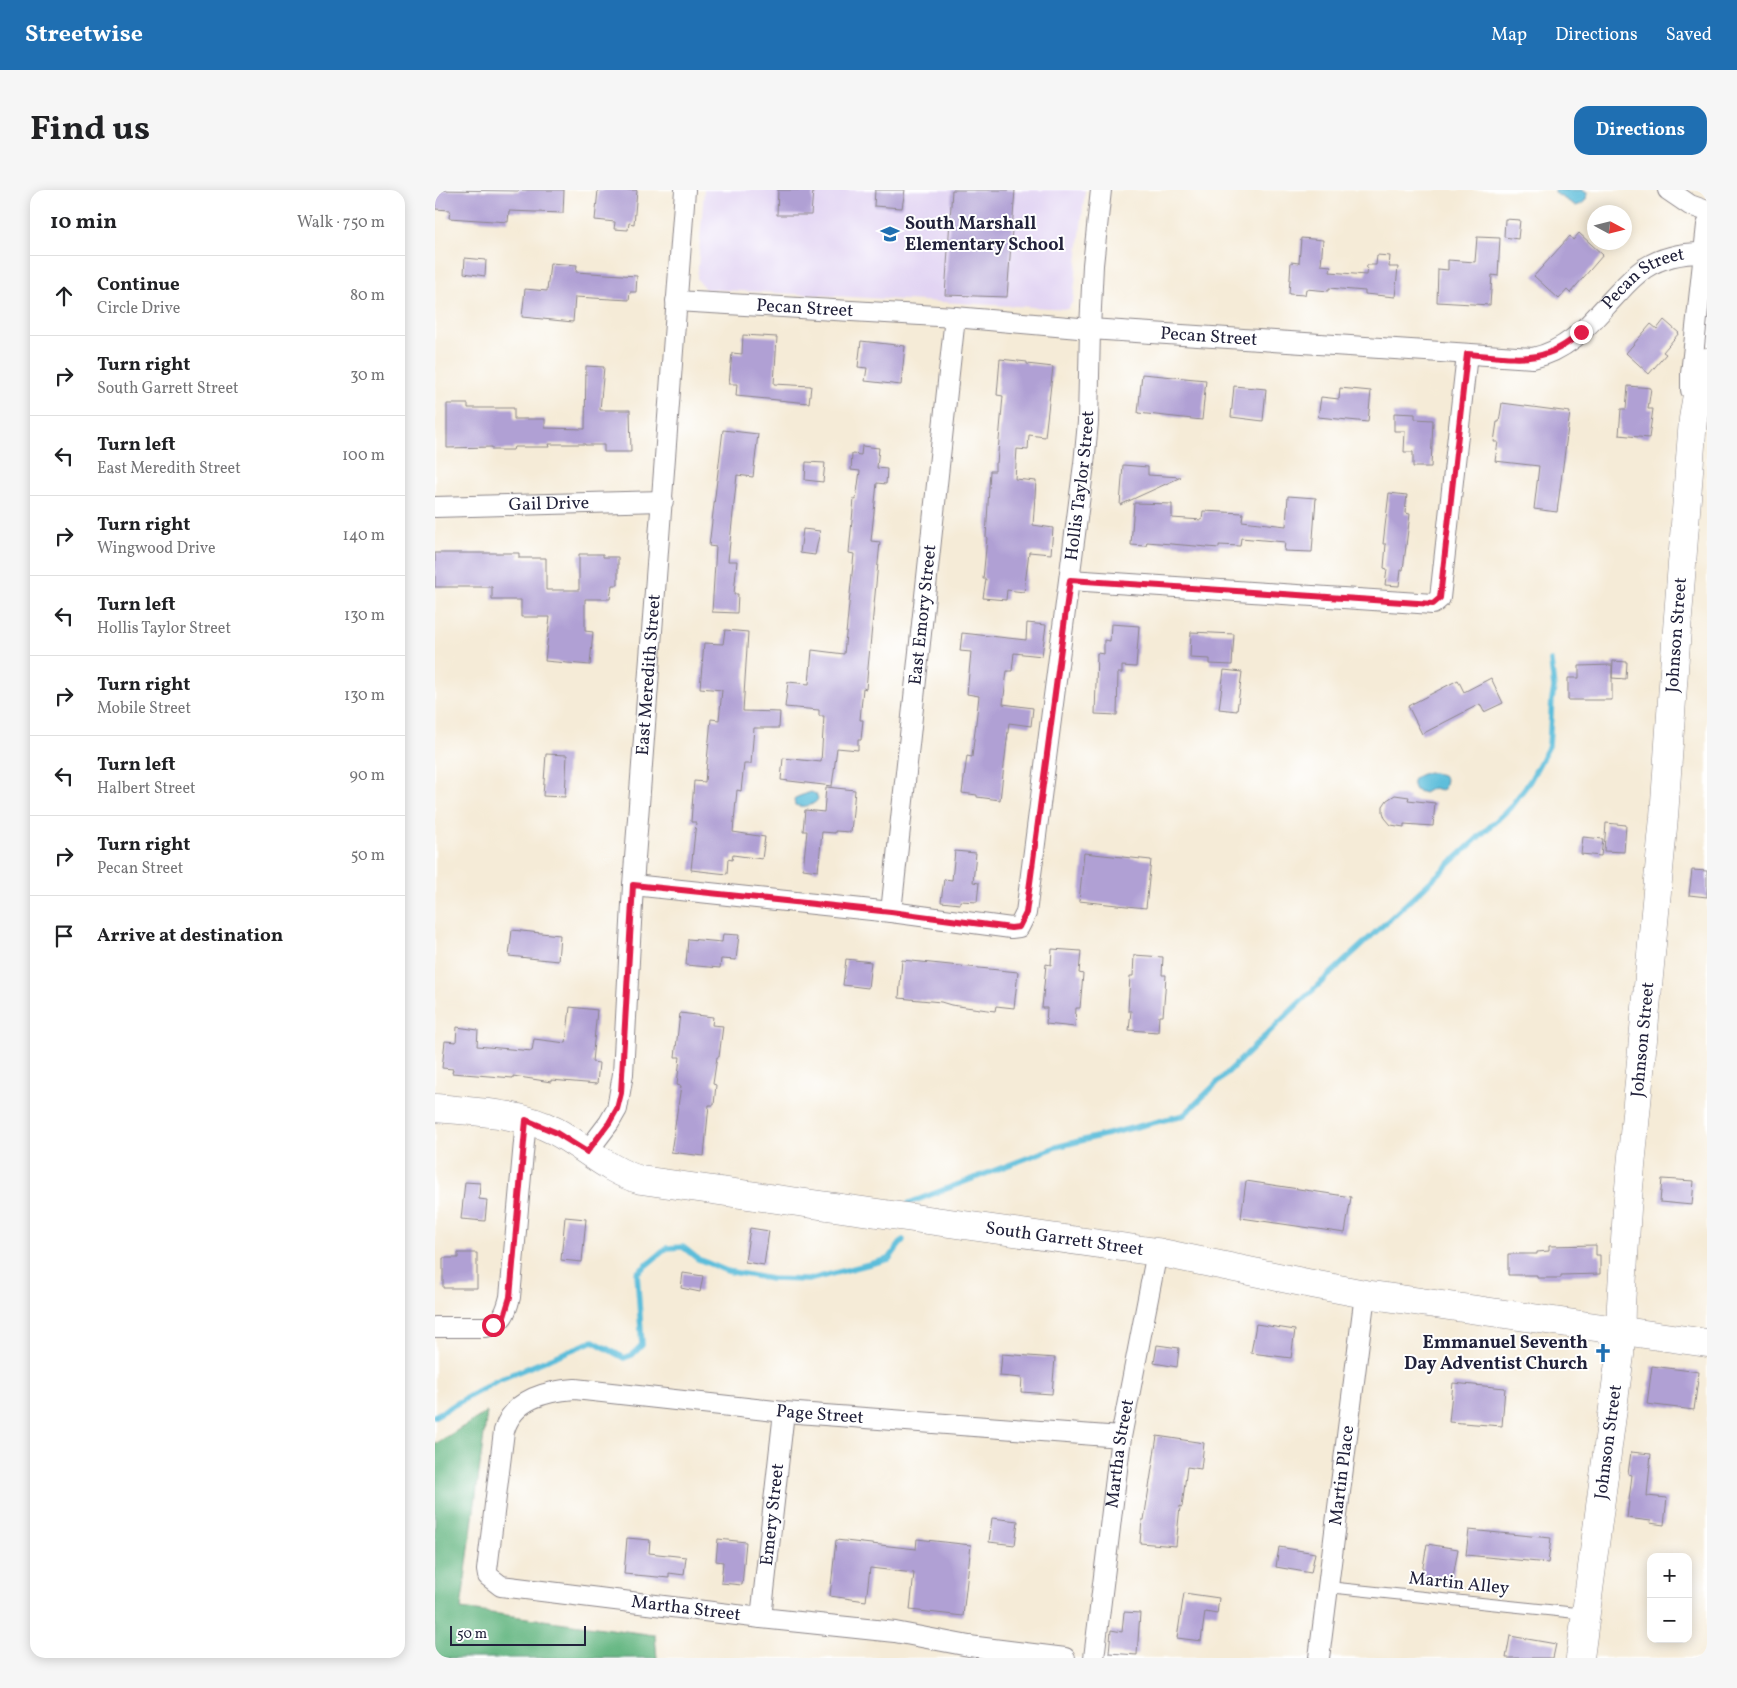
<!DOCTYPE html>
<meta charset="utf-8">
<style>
:root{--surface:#fff;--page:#f6f6f6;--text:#202124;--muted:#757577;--line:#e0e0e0;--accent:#1f6fb2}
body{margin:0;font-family:Vollkorn,serif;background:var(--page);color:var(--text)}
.controls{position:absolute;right:15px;bottom:15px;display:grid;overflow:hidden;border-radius:10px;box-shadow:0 2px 12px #0003}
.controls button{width:45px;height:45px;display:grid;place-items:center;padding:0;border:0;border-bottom:1px solid var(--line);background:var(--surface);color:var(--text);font:25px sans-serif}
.compass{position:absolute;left:1152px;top:15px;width:45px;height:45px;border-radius:50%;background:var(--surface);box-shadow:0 2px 12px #0003;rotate:97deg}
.scale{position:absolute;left:15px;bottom:12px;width:136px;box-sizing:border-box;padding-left:5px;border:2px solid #22223b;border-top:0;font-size:14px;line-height:18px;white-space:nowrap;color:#22223b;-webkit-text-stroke:4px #fff;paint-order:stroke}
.stop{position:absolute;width:15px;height:15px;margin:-11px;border:4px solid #e11d48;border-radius:50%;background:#fff}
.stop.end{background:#e11d48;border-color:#fff;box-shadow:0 1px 5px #0008}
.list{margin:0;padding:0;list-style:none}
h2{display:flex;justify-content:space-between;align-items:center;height:65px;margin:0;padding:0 20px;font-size:21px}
h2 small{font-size:16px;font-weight:400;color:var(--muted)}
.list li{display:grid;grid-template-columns:32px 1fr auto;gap:15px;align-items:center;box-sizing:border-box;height:80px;padding:0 20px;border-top:1px solid var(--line)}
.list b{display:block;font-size:19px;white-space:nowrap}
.list p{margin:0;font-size:16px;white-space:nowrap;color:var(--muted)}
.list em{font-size:16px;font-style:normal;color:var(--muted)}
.icon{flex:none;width:28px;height:28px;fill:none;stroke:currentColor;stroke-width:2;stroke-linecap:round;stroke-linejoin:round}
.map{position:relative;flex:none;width:1272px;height:1468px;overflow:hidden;border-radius:15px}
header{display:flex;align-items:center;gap:30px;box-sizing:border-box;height:70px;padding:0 25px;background:var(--accent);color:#fff}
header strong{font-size:24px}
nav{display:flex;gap:28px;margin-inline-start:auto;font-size:18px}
.intro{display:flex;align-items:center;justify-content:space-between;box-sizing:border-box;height:120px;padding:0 30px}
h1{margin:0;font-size:35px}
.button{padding:12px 22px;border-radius:15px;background:var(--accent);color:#fff;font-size:18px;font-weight:700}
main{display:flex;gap:30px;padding:0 30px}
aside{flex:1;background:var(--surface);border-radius:15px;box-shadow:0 2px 12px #0003}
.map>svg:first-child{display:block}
.built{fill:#e2d4f3}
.forest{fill:#66b783;stroke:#446c5f}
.water{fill:#5bbdda;stroke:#3e708a}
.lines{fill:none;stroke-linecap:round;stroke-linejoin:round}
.stream{stroke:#5bbdda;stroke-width:5.5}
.building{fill:#b0a0d4}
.lane-casing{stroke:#8c8689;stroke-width:12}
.street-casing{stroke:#8c8689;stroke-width:22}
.secondary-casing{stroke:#8c8689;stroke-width:29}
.lane{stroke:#fff;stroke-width:10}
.street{stroke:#fff;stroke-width:20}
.secondary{stroke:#fff;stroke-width:28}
.route{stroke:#e11d48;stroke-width:6}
.labels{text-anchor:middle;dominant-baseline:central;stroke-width:4;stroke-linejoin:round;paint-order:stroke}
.poi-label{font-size:18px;font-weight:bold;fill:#22223b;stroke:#fff;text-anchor:start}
.street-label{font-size:18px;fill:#22223b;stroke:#fff}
</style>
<header>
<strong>Streetwise</strong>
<nav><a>Map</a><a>Directions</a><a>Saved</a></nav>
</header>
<div class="intro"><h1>Find us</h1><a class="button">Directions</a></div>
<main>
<aside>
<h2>10 min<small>Walk · 750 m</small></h2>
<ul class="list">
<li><svg class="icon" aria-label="ahead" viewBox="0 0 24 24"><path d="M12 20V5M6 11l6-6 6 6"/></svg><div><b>Continue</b><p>Circle Drive</p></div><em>80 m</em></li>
<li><svg class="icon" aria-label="right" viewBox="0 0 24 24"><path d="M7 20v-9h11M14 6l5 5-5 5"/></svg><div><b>Turn right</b><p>South Garrett Street</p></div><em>30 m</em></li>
<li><svg class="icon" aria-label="left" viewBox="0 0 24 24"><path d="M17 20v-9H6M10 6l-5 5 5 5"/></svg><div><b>Turn left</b><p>East Meredith Street</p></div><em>100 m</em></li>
<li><svg class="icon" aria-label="right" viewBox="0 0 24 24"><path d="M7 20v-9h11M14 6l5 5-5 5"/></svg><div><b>Turn right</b><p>Wingwood Drive</p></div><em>140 m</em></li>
<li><svg class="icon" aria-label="left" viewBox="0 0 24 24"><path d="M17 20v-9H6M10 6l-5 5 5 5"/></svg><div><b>Turn left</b><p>Hollis Taylor Street</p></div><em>130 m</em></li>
<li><svg class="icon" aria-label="right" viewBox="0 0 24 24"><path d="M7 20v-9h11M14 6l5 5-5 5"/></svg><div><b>Turn right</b><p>Mobile Street</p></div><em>130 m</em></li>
<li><svg class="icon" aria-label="left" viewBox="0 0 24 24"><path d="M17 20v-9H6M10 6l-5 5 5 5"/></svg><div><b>Turn left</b><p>Halbert Street</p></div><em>90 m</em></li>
<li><svg class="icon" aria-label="right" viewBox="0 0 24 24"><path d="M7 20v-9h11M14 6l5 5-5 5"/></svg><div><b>Turn right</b><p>Pecan Street</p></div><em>50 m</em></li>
<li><svg class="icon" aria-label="arrive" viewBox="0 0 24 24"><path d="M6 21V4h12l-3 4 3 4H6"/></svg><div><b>Arrive at destination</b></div></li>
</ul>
</aside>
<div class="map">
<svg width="1272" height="1468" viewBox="0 0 1272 1468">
<rect width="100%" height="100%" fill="#fff"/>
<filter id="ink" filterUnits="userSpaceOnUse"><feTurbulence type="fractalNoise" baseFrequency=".02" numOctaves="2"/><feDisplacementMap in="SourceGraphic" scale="10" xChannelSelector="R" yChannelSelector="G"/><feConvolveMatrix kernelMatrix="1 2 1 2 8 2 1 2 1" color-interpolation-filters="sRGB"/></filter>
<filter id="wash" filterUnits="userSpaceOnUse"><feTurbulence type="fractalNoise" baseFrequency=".0096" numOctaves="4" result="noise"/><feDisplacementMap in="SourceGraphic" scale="20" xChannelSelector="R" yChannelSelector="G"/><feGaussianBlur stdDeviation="1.12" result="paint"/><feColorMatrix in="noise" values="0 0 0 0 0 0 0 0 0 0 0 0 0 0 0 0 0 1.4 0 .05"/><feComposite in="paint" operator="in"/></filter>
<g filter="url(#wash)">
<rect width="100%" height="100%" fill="#f5ebd7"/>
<path class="built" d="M269 0H650L638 111 633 119 270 99 262 89Z"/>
<path class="forest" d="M52 1222 26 1419 220 1445 222 1468H0V1254Z"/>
<path class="water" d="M1120 0H1146L1152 3C1152 11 1148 14 1141 16L1120 3Z
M994 582 1008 585 1011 589 1009 599 1006 600 998 598 989 603 980 600C973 588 983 585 994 582Z
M376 602 381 604 383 609C379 616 367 618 360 615L359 610 362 607Z"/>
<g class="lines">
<path class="stream" d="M474 1013 621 957 749 925 866 811 1074 619 1095 591 1114 556 1117 510 1119 498 1116 471
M0 1226 61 1191 158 1151 189 1168 197 1165 207 1155 202 1083 232 1058 248 1057 263 1069 292 1081 336 1089 373 1090 454 1069 468 1050"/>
</g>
<g id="blocks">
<path class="building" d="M0 0 84 1V0H129L128 23 74 21 73 32 14 28 15 20 0 19Z
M163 0H202L199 34 194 33 193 40 179 39 180 32 160 30Z
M343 0H378L376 25H342Z
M440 0H470L467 18 439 16Z
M517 0H580L572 107 510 105Z
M1070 29 1085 30 1083 49 1069 47Z
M1144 43 1168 65 1135 103 1132 100 1124 109 1099 86 1135 46 1138 50Z
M1042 47 1065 48 1063 86 1057 85 1055 115 1002 112 1003 79 1013 80V70L1040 72Z
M866 48 888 50 886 75 896 76 895 82 931 85 932 75H941L942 65 955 66 954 77H963L960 107 930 104V101L894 98V101L871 99 870 105 854 104 856 72 864 73Z
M30 68 51 70 50 86 29 83Z
M115 73 142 75 141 82 202 86 201 102H195L194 110 140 107 138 132 87 127 90 99 112 101Z
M1229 130 1244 143 1228 162 1231 164 1214 184 1191 163 1216 134 1222 139Z
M308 145 342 147 339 194 376 196 374 213 301 206 302 194H294L297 163 307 164Z
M426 151 470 156 466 195 430 191 432 178 423 177Z
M565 169 592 172V174L618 177 610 247 594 245 593 260 582 259 580 289 601 291 598 335 618 338 616 364 594 362 589 402 572 400 571 410 548 408 551 389H548L552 348 551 347 555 281H560V273H562L568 206 562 205Z
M151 176 169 177 165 220H195L196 262H169V255H150V254H114L115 257H79L78 260H57V257L12 258V214H33V218H79V229H110V238L150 239Z
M707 184 771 190 767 230 703 223Z
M799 196 831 199 828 231 796 227Z
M1193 196 1216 198 1213 219H1218L1214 248 1184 245 1186 219H1191Z
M905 198 936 201 933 232 883 227 886 207 904 209Z
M1067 213 1135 222 1122 322 1099 319 1104 276 1060 271 1063 252H1059L1062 232H1064Z
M959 223 980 224V229L998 230 996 277H978V262H969L970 241H959Z
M288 240 323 244 318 287 302 285 293 371H302L299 404H303L302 423 277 422 281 357 274 356Z
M427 256 444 258 442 278 452 279 451 294 442 293 436 351 445 352 431 499 428 498 425 530H428L426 550H423V560L402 558 397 596 346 590 348 568 386 572 389 526H384V520L350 517 353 492 374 494 377 460 409 464 419 364 414 363 419 309 421 310 425 281 416 280 417 264 426 265Z
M371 272 390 273 388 292 370 290Z
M688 275 713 277V285L746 287 685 315Z
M954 303 972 305 970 323 975 324 968 380H966L964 396 950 395 952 379 949 378 951 354H948Z
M853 306 881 308 877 362 849 361 850 352 806 348 805 356 784 355V358L712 352 711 356 696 355 699 313 737 314V328L767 330 768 321 808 323 807 331 851 336Z
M368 339 385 341 380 365 365 363Z
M0 363H84V368H111V400H144V364H168V367H183V395H177L175 409H150V441L158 442 155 475 110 471 115 427H86V410H57V397H0Z
M592 433 611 435 607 466 579 463 577 481H572L568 514 598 518 596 536 574 533 565 610 542 607V605L527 603 532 566 537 567 544 506 532 504 536 462 525 461 527 443 591 450Z
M676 434 704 436 701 477 687 476V483H683L682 525 660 524 662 463 669 464V450L675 451Z
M290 440 313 442 308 521 345 522 344 538H319L316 574H309L306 601 302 600 298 642 330 647 327 669 298 665 297 670 293 669 292 684 256 680 261 632H256L259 591 270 592 276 529 284 530 287 500 265 498 269 453 288 454Z
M756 442 799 444 797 475 775 474V469L755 468Z
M1178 471 1192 472 1191 489 1177 488Z
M1177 475V510H1133V488H1144V476Z
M789 480 807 482 802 521 784 519Z
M1056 488 1068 513 1049 522 1045 514 987 544 973 516 1023 490 1029 502Z
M111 564 132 565 130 607 108 606Z
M391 597 420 600 416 642 400 641V643L387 642 383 681 368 679 372 641H368L370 620 389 622Z
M960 605 974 607 973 610 1000 613 998 636 969 634V637L956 635 950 628 948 622V616L952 610Z
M1171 633 1191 635 1189 662 1169 661Z
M1148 647 1168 649 1166 666 1146 664Z
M520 661 541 663 538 692 544 693 542 712 525 711V714L506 712 509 689 517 690Z
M649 663 716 670 711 718 644 711Z
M1257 680 1272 681V707L1254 705Z
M77 740 125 745 123 771 74 766Z
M288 744 304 745 301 770 286 769 285 778 251 775 253 749 287 752Z
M617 759 646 761 644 783 648 784 645 818H641L640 837 611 834 612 818H607L611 774 616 775Z
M699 765 728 767 727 785H731L730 801 728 826H724L723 842 694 840 696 821H693L695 786H698Z
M411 769 436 772 433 798 408 795Z
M467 770 583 782 579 818 561 816 560 821 516 815 506 812 464 808Z
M135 817 162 820 157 872 164 873 162 894 116 890V892L78 886V888L17 883 18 879 7 878 10 851 21 852 22 837 43 840 42 856 97 861 99 849 131 853Z
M245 823 278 827 277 835 288 836 284 867H282L278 894 281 895 279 915H274L269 966 236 962 246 896 242 895 245 867H240Z
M1227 989 1259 991 1257 1015 1225 1012Z
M811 991 916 1007 910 1043 806 1028Z
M30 992 45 993 44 1009 52 1010 50 1031 26 1029Z
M130 1027 151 1029 147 1072 126 1070Z
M315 1038 334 1041 329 1075 310 1072Z
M1161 1055V1065H1165V1084L1126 1085V1088H1102V1085H1073V1064H1102V1062L1114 1061V1056Z
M23 1063H42V1098H8V1068H23Z
M248 1083 268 1086 265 1102 246 1098Z
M821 1134 860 1140 856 1168 816 1163Z
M722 1155 744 1158 742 1177 719 1173Z
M567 1164 620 1168 617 1204 586 1202 587 1188 565 1186Z
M1217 1176 1264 1182 1259 1220 1212 1214Z
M1018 1193 1070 1198 1067 1236 1014 1232Z
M722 1246 769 1253 766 1279 752 1277 747 1317 745 1316 741 1356 705 1353 707 1330H709Z
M1196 1262 1216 1264 1212 1306 1232 1308 1229 1335 1215 1333 1216 1331 1192 1328 1197 1285 1193 1284Z
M557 1328 583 1331 580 1355 554 1352Z
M1034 1340 1116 1348 1113 1373 1031 1365Z
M192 1348 215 1350 214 1363 251 1367 249 1385 234 1383V1388L189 1384Z
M283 1349 311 1352 307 1395 286 1393 288 1372 281 1371Z
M482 1349 536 1355 528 1426 475 1420 479 1383 435 1378 431 1411 395 1406 401 1350 481 1359Z
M992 1354 1023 1359 1017 1393 986 1388Z
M844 1357 880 1363 876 1383 841 1377Z
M749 1403 784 1408 782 1424 770 1422 766 1451 742 1448Z
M689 1422 705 1423 702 1465 674 1463 676 1440 687 1442Z
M1075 1446 1121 1454 1118 1468H1071Z"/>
</g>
</g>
<g filter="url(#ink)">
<use href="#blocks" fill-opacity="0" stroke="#8c8689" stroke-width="1"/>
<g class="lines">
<g class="lane-casing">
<path id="lane" d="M893 1397 1151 1424"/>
</g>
<g class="street-casing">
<g id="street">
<path d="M1233 0 1255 15 1272 21"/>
<path id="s1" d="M241 111 520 127 655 139 1098 168C1138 159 1158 129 1184 102 1192 93 1200 85 1210 78 1227 67 1248 63 1268 63"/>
<path d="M1256 200V184L1272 35"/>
<path id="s2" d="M0 317 228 311"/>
<path d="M635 390 998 414 1005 408 1032 164"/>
<path id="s3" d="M198 695 456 722 576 738 584 737 591 723 649 274 653 232 655 139 658 75 666 0"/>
<path id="s4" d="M456 722 520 127"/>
<path id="s5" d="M152 962 174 933 182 919 188 884 198 695 250 0"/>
<path d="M0 1137H51C68 1132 71 1123 75 1107L91 930"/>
<path id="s6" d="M326 1428 349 1222"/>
<path id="s7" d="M630 1468 534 1456 460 1442 326 1428 66 1396 53 1386 52 1380 69 1241C78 1209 110 1201 140 1199L349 1222 686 1247"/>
<path id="s8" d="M659 1468 686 1247 722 1062"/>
<path id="s9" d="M884 1468 930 1104"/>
</g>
</g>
<g class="secondary-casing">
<g id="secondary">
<path id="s10" d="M0 918C41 922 83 922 120 941 150 957 173 981 206 990L722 1062 872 1093 930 1104 1272 1153"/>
<path id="s11" d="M1145 1468 1185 1165 1186 1115 1192 1019 1229 627 1240 466 1258 229 1264 193 1272 172"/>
</g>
</g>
<use href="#lane" class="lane"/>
<use href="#street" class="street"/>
<use href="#secondary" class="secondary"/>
</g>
</g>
<g class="lines" filter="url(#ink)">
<path class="route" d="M58 1135 69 1127 75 1107 91 930 120 942 152 962 174 933 182 919 186 903 198 695 456 722 576 738 584 737 591 723 635 390 998 414 1005 408 1032 164C1078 167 1109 177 1146 142"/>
</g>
<defs>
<g id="school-bare" transform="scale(1.5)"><path d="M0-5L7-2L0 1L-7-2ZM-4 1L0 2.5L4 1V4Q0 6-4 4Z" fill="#1f6fb2" stroke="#fff" stroke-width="2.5" paint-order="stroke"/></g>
<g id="church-bare" transform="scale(1.5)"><path d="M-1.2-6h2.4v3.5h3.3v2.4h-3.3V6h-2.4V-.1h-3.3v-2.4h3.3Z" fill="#1f6fb2" stroke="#fff" stroke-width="2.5" paint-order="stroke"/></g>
</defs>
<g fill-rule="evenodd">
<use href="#school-bare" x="455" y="44"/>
<use href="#church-bare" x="1168" y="1163"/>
</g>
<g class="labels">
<g class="poi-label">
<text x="470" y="34">South Marshall<tspan x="470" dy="21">Elementary School</tspan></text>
<text x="1153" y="1153" text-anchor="end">Emmanuel Seventh<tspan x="1153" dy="21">Day Adventist Church</tspan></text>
</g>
<g class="street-label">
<text stroke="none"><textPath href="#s1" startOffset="998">Pecan Street</textPath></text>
<text stroke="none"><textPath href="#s1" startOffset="129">Pecan Street</textPath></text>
<text stroke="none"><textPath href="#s1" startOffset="534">Pecan Street</textPath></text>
<text stroke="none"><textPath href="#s3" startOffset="835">Hollis Taylor Street</textPath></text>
<text stroke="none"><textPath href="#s2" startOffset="114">Gail Drive</textPath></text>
<text stroke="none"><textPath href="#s4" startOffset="299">East Emory Street</textPath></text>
<text stroke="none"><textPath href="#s11" startOffset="1028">Johnson Street</textPath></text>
<text stroke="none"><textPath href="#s5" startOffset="488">East Meredith Street</textPath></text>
<text stroke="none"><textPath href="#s11" startOffset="622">Johnson Street</textPath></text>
<text stroke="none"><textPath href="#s10" startOffset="650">South Garrett Street</textPath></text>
<text stroke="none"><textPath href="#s7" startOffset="1066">Page Street</textPath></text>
<text stroke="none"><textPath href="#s11" startOffset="218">Johnson Street</textPath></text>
<text stroke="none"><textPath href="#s8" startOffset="206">Martha Street</textPath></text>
<text stroke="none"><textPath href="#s9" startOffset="184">Martin Place</textPath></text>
<text stroke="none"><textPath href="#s6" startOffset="104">Emery Street</textPath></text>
<text transform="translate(1024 1394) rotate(6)">Martin Alley</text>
<text transform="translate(251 1419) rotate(7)">Martha Street</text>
</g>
</g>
</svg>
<div class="controls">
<button>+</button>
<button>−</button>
</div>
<svg class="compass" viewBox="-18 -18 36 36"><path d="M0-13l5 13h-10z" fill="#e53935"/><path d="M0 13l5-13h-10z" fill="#757577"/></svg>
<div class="scale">50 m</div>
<div class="stop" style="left:58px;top:1135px"></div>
<div class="stop end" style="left:1146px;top:142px"></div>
</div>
</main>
